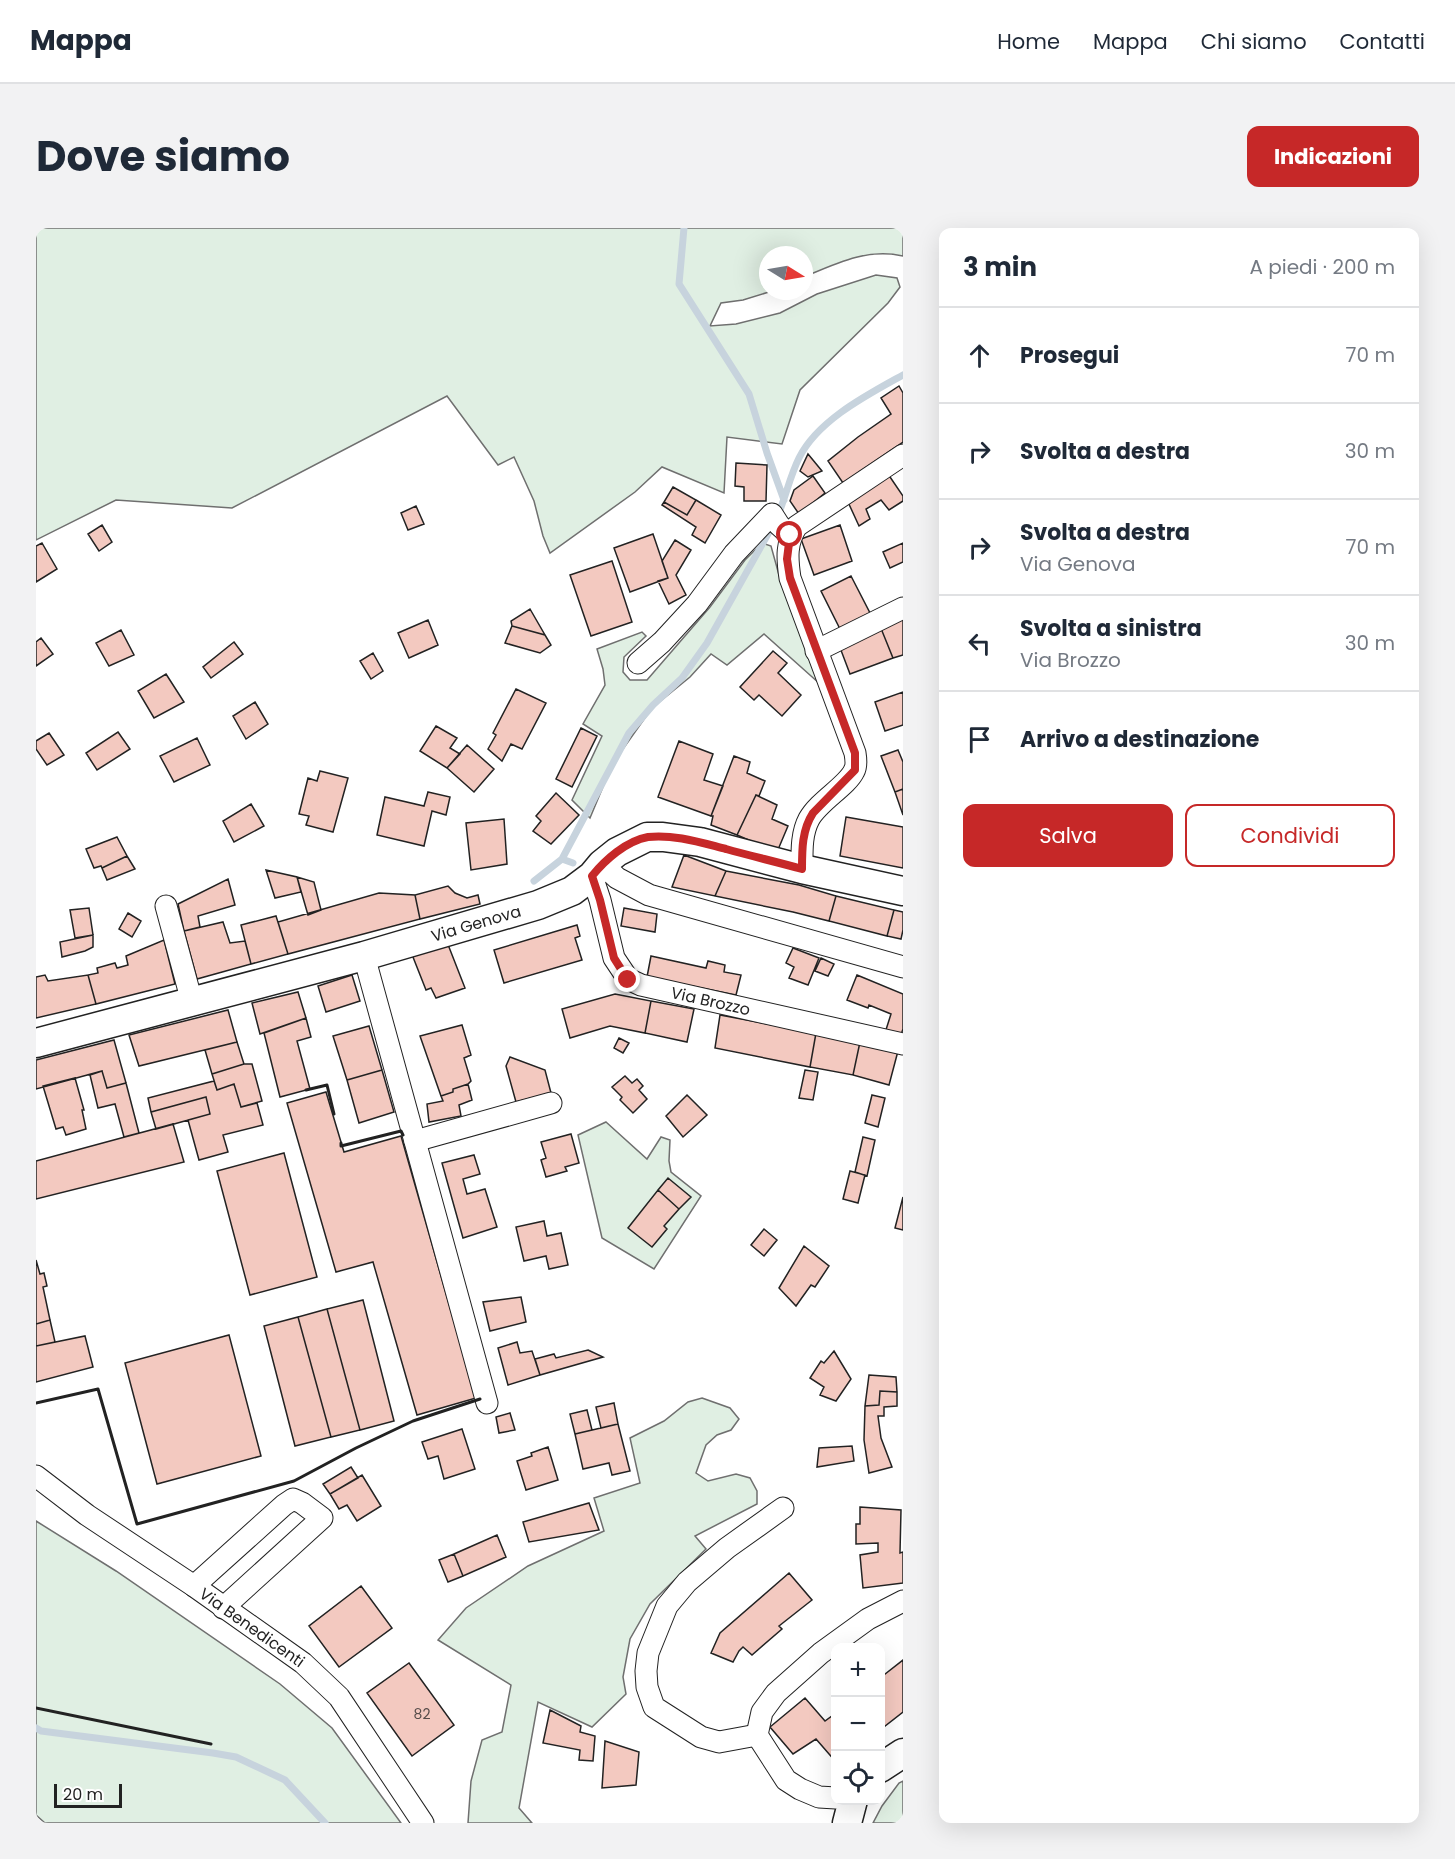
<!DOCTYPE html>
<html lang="it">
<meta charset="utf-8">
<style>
:root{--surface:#fff;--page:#f2f2f3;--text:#1f2937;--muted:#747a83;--line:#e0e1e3;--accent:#c62828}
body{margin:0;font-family:Poppins,sans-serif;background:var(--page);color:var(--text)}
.controls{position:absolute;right:18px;bottom:18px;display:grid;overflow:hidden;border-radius:12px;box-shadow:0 6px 24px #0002}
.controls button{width:54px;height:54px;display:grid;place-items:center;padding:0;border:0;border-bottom:2px solid var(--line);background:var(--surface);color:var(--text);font:30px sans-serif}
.compass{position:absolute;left:723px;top:18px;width:54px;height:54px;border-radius:50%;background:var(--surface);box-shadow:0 6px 24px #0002;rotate:101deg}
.scale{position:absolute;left:18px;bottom:15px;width:68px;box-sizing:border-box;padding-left:6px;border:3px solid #222;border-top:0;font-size:16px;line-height:21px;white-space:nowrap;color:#222;-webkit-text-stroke:4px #fff;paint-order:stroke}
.stop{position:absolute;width:18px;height:18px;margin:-14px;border:4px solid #c62828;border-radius:50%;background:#fff}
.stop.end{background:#c62828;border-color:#fff;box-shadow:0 2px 6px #0008}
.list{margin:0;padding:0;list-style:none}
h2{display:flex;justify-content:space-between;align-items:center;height:78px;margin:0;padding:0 24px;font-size:26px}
h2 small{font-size:20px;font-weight:400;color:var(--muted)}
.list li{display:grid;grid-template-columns:39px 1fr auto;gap:18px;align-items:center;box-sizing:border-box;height:96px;padding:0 24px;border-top:2px solid var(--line)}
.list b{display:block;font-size:22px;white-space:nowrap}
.list p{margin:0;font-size:20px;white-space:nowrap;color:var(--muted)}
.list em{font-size:20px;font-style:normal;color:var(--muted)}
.actions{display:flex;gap:12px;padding:18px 24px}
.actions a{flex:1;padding:14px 0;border:2px solid var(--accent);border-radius:12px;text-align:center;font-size:21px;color:var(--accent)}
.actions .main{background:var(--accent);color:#fff}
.icon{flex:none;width:33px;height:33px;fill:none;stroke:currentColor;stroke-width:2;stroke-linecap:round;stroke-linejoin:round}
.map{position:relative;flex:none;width:867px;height:1595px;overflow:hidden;border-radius:12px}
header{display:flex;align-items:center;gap:36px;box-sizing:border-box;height:84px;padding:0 30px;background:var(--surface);border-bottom:2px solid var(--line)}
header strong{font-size:28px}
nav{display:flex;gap:33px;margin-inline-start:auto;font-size:21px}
.intro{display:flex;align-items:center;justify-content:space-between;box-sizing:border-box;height:144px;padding:0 36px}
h1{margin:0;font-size:42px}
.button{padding:15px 27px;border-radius:12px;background:var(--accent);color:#fff;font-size:21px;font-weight:700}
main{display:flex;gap:36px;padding:0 36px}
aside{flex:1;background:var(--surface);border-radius:12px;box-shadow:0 6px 24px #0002}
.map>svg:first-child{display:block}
.green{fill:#e0efe3;stroke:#6f6f6f;stroke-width:1.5}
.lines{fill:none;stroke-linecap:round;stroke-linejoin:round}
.stream{stroke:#c7d3dd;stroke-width:7}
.building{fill:#f3c9c0;stroke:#222;stroke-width:1.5}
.street-casing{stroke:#222;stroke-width:23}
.secondary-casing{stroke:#222;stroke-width:31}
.street{stroke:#fff;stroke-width:21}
.secondary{stroke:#fff;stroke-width:28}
.wall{stroke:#222;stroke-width:3}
.route{stroke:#c62828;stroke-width:8}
.labels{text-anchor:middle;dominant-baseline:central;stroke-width:4.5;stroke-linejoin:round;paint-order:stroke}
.number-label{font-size:14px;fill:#564c4a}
.street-label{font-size:16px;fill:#222;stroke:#fff}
</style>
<header>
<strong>Mappa</strong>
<nav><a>Home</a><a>Mappa</a><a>Chi siamo</a><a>Contatti</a></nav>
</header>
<div class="intro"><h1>Dove siamo</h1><a class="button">Indicazioni</a></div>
<main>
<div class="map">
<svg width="867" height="1595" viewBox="0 0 867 1595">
<rect width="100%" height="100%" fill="#fff"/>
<path class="green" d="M0 0H867V28C831 20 801 35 768 49V27H732V63H736L707 72 685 75 674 98 700 96 744 85 781 66 840 47 861 50 864 59 852 75 764 162 746 216 691 209 688 265 626 239 599 264 514 325 507 308 498 273 478 229 462 237 411 168 196 280 80 272 0 312Z
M726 315 735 318 743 347 784 456 728 406 691 437 675 426 654 449 616 480 577 535 554 590 536 572 566 508 547 496 569 457 567 441 561 421 606 404 610 408 588 429 587 444 594 452H611L674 379 709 332Z
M570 894 611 931 625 909 634 912 633 933 635 944 665 968 618 1041 566 1010 542 907Z
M666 1170 694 1180 703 1191 695 1202 681 1207 670 1217 660 1245 672 1253 700 1246 714 1250 721 1263V1276L659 1308 670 1321 614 1376 594 1411 587 1449 590 1466 556 1499 502 1474 483 1580 496 1595H432L435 1553 446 1512 466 1504 475 1457 402 1412 430 1380 492 1338 568 1303 558 1270 604 1255 594 1210 628 1193 652 1174Z
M0 1293 80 1343 244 1456 296 1500 365 1595H9L0 1587Z
M867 1553V1595H837L846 1578 863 1555Z"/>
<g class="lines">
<path class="stream" d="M648 0 643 56 713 166 731 225 748 272
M742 287C750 268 754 248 763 230 782 192 831 167 867 147
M526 631 537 635
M498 653 526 631 593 505 617 477 646 450 671 415 737 297
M0 1500 5 1503 177 1525 200 1529 249 1552 289 1595"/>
</g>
<path class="building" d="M863 158 867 165V214L807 255 792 233 822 209 855 186 845 170Z
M772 226 786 243 772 249 764 243Z
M700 235 731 237 730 273H708V259L699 258Z
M852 246 867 268V273L853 282 845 272 830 281 834 291 823 298 812 274Z
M777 248 789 265 763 286 754 273 758 262Z
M637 259 660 272 651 287 628 274Z
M660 272 685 287 669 315 656 307 660 299 626 277 628 274 651 287Z
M380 278 388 296 372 302 365 285Z
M66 297 76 314 63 323 52 306Z
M804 297 816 333 778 347 765 311Z
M617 306 632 350 594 364 578 320Z
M639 312 655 322 640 347 650 367 633 376 622 353 632 350 626 333Z
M6 315 21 341 0 354V318Z
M867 315V334L854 340 847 324Z
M576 333 596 394 555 408 534 347Z
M815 348 834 385 804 401 785 363Z
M494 381 509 407 476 398 475 393Z
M867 388V427L857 430 844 398Z
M392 392 402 417 373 430 362 405Z
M476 398 509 407 515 417 504 425 469 415Z
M844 398 857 430 814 446 803 417Z
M85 402 98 427 73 438 60 415Z
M5 410 17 426 0 438V414Z
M198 414 207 426 175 450 167 439Z
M737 423 751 435 742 445 765 467 746 488 723 467 718 472 704 459Z
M337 425 347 443 335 451 324 433Z
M130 446 148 474 118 490 102 463Z
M480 461 510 475 486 521 475 516 466 533 452 521 460 507 457 505Z
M867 464V497L849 503 839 474Z
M219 474 232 496 210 511 197 488Z
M400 498 421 510 414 520 424 526 411 540 384 523Z
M545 500 561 508 536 559 520 551Z
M82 504 94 521 61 542 50 525Z
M13 505 28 527 11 537 0 521V513Z
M161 510 174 537 138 554 124 528Z
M643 513 677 526 668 552 687 558 675 588 622 569Z
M431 517 458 541 438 564 411 540Z
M862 522 867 534V561L859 564 845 528Z
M698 528 714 534 711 545 729 553 723 568 720 567 701 607 675 597 677 588H675Z
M284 543 312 550 297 604 270 597 273 588 263 586 272 550 281 553Z
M867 561V587L859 564Z
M392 564 414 569 410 587 396 583 388 618 341 607 349 569 388 578Z
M520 565 543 587 515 616 497 603 505 593 500 588Z
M720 567 741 577 736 591 752 598 741 624 701 607Z
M215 576 228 598 198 614 187 593Z
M810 589 867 599V640L804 628Z
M468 591 471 636 435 642 430 595Z
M81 609 91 628 66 640 65 638 58 640 50 621Z
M648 627 690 643 679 668 636 659Z
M91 628 99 641 71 652 66 640Z
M230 642 261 649 265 664 239 670Z
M690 643 763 657 800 668 793 693 757 684 679 668Z
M261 649 278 654 285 682 272 687Z
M192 651 199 677 162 688 164 699 148 703 142 676Z
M412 658 419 665 431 670 442 667 444 676 384 691 379 667Z
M343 665 379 667 384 691 252 726 242 694Z
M800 668 858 682 851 708 793 693Z
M53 680 57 707 39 710 34 682Z
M588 680 621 686 619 704 585 698Z
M858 682 867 684V702L865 711 851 708Z
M92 685 105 693 96 709 83 701Z
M240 688 252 726 215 736 205 697Z
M187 694 194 715 209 713 215 736 161 751 148 703Z
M541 697 544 708 539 710 546 732 468 755 458 722Z
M57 707V719L49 723 26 729 24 714Z
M128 712 139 756 60 776 52 747 62 745 61 740 79 735 81 740 92 737 90 728Z
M411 714 429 760 400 770 395 760 390 762 375 724Z
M757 720 783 730 772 757 753 750 758 739 750 735Z
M615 728 670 740 672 733 689 737 688 744 705 747 700 767 611 749Z
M785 730 798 736 792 748 779 743Z
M9 747 12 753 52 747 60 776 0 790V749Z
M316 747 324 773 290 784 282 758Z
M821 747 867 766V801L863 812 848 808 855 786 833 777 832 780 811 772Z
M262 764 270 790 224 806 216 775Z
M579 766 615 773 609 805 574 798 534 810 526 781Z
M615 773 658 781 651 814 609 805Z
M192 782 201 814 103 838 93 807Z
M684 787 780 805 774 839 679 820Z
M270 790 275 809 261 813 274 861 244 869 228 805Z
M426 797 435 827 428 830 435 853 432 856 417 861V864L405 868 384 808Z
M333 798 346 842 311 852 297 808Z
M780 805 824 814 817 847 774 839Z
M583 810 593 815 587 825 578 820Z
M78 812 90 855 71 860 66 843 0 861V832Z
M201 814 208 836 176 846 169 822Z
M824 814 862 823 853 857 817 847Z
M474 829 509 842 515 865 480 874 470 838Z
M208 836H216L226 873 205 879 198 856 181 862 176 846Z
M346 842 358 884 323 895 311 852Z
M769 842 782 844 777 872 763 870Z
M66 843 71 860 90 855 103 905 88 909 79 876 62 880 54 847Z
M589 848 596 855 601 851 607 858 603 862 611 871 597 885 584 872 586 869 576 859Z
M39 850 48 882H46L50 901 30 907 27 899 20 901 7 858Z
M178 853 181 862 198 856 205 879 221 875 227 897 187 907 192 924 163 932 152 892 174 886 170 869 115 884 112 870Z
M432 856 436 872 423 877 425 888 393 894 391 876 407 873 405 868 417 864V861Z
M290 864 308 924 365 908 440 1170 381 1187 337 1034 300 1044 251 875Z
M651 867 671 887 647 909 630 888Z
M836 867 849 870 842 899 829 895Z
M170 869 174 886 120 901 115 884Z
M137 896 148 934 0 971V933Z
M535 906 543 935 529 939 531 943 510 949 505 932 510 930 505 914Z
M827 909 839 912 831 948 819 944Z
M248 925 281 1049 214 1067 181 943Z
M438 927 444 946 427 951 431 966 449 961 461 999 427 1010 406 935Z
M814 943 829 947 822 975 807 971Z
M632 950 655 969 643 981 622 962Z
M622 962 643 981 628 998 631 1001 616 1019 592 1000Z
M867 969V1002L859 1000Z
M508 993 511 1008 525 1005 532 1037 513 1041 510 1028 488 1033 480 999Z
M728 1001 741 1012 728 1028 715 1017Z
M768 1018 793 1038 779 1059 775 1057 760 1078 743 1060Z
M0 1032 4 1046 8 1045 11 1058 7 1059 14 1092 0 1096Z
M485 1069 490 1094 454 1103 447 1074Z
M327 1072 358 1193 324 1202 291 1081Z
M291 1081 324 1202 295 1209 262 1089Z
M262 1089 295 1209 259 1218 228 1098Z
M14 1092 19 1114 0 1118V1096Z
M193 1107 225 1228 121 1256 89 1135Z
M49 1108 57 1139 0 1154V1118Z
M481 1114 484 1125 496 1123 504 1147 472 1157 462 1120Z
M552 1122 567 1129 504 1147 499 1131 518 1126 520 1130Z
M798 1123 815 1151 800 1173 784 1167 788 1159 774 1150 785 1133 788 1135Z
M833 1147 860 1149 861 1164 844 1163 843 1177 829 1178Z
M844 1163 861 1164V1178L848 1179V1188H842L845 1210 856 1239 833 1245 828 1212 829 1178 843 1177Z
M578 1175 582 1196 565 1200 560 1179Z
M551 1182 556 1202 539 1206 534 1186Z
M474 1185 479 1202 463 1205 460 1189Z
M582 1196 594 1243 576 1247 573 1235 547 1241 539 1206Z
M426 1201 439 1241 408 1251 402 1228 392 1231 386 1214Z
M816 1218 818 1233 781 1239 783 1220Z
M512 1219 522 1252 490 1262 481 1233 496 1228 495 1225Z
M315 1239 322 1250 294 1266 287 1256Z
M326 1247 345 1278 321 1293 311 1277 303 1281 294 1266Z
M553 1275 563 1302 493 1314 487 1294Z
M824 1279 865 1282 864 1325 867 1324V1355L827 1360 824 1327 842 1324V1315L820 1316V1296H824Z
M461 1307 470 1329 427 1348 418 1326Z
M418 1326 427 1348 412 1354 403 1332Z
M753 1345 776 1372 743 1398 746 1401 716 1427 707 1419 703 1423 697 1434 675 1425 684 1405Z
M325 1358 356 1400 303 1439 273 1398Z
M867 1432V1484L844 1502V1450Z
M373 1435 418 1497 376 1528 331 1465Z
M769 1470 789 1493 800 1485V1534L780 1511 757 1526 734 1499Z
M514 1482 545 1498 544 1504 559 1508 557 1533 543 1532 544 1522 507 1515Z
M569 1513 603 1524 600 1557 566 1560Z"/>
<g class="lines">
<g class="street-casing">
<g id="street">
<path d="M780 423 867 380"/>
<path d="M602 435 626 414 661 376 698 326 736 286 743 297 754 307"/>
<path d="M566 636 581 650 613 667 867 739"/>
<path d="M766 641C766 624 765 606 773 591 783 573 811 558 818 543 821 538 820 531 819 525L754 350C751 330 750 314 761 298L867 227"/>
<path id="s1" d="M556 648 564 672 578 730 592 751 605 757 867 816"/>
<path d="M130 678 156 774"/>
<path d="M328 728 451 1175"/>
<path d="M379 913 515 875"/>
<path id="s2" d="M0 1248 51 1287 158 1358 267 1435 303 1469 387 1595"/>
<path d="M158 1358 248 1277 257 1271 266 1275 286 1290 187 1380"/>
<path d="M721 1507 683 1514 665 1509 618 1479 611 1459 610 1443 612 1425 631 1378 651 1354 691 1320 747 1280"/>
<path d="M800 1570 783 1569 764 1561 750 1552 721 1507 726 1484 740 1465 785 1425 832 1391 867 1373"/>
</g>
</g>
<g class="secondary-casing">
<g id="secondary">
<path id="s3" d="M0 815 328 728 502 677 536 663 556 648 566 636 581 624 611 609H627L664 614 766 641 867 663"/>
<path d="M844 1540 867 1525"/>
<path d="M811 1595 817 1572"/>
</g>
</g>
<use href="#street" class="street"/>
<use href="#secondary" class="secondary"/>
<path class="wall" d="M270 862 291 857 298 886
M305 915V918L365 903 367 907
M0 1175 62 1161 101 1296 258 1253 320 1220 377 1193 444 1171
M0 1480 175 1516"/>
</g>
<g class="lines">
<path class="route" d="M592 752 578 730 564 672 556 648C569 632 590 613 612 609 638 606 666 615 690 621 715 628 741 634 766 641 766 621 766 602 777 585L819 542V525L754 350 751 331 754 307"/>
</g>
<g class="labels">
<g class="number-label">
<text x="386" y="1486">82</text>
</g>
<g class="street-label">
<text stroke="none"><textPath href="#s3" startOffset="456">Via Genova</textPath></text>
<text stroke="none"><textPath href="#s1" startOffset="196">Via Brozzo</textPath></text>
<text stroke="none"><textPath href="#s2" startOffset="264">Via Benedicenti</textPath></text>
</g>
</g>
</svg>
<div class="controls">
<button>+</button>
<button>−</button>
<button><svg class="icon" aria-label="locate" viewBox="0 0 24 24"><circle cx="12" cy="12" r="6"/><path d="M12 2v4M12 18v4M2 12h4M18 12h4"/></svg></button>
</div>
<svg class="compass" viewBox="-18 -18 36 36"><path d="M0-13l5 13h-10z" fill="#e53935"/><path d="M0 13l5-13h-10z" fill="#747a83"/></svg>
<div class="scale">20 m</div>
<div class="stop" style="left:754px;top:307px"></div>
<div class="stop end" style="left:592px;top:752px"></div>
</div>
<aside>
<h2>3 min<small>A piedi · 200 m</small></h2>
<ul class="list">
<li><svg class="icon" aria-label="ahead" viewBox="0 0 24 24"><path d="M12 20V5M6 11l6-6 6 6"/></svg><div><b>Prosegui</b></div><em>70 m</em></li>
<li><svg class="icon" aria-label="right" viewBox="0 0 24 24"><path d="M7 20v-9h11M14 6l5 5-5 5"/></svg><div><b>Svolta a destra</b></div><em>30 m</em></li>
<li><svg class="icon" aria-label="right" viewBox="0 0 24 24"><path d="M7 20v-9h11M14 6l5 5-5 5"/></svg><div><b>Svolta a destra</b><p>Via Genova</p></div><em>70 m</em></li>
<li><svg class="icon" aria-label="left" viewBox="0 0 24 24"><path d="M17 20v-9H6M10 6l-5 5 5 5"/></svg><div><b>Svolta a sinistra</b><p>Via Brozzo</p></div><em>30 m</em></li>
<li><svg class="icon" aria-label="arrive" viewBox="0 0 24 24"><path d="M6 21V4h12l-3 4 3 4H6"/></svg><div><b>Arrivo a destinazione</b></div></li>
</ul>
<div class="actions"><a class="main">Salva</a><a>Condividi</a></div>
</aside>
</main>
